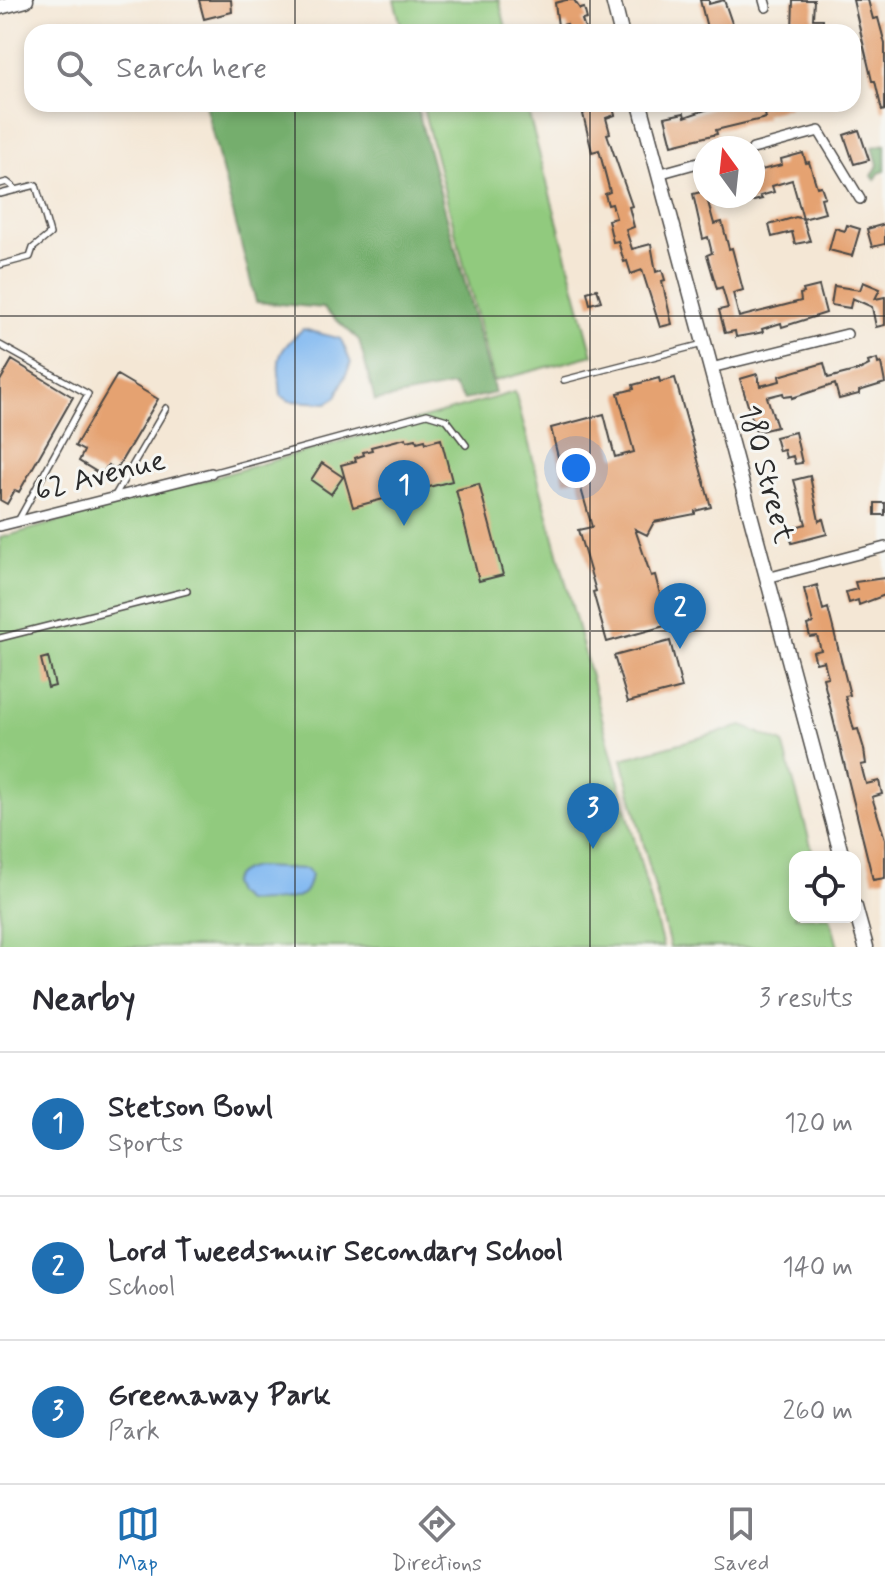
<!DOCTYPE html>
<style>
:root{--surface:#fff;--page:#f7f7f7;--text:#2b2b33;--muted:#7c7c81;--line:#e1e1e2;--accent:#1f6fb2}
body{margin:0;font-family:Mynerve,sans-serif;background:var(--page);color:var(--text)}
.controls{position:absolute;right:24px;bottom:24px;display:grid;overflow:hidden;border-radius:16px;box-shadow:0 4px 12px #0003}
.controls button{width:72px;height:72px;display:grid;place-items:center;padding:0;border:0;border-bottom:2px solid var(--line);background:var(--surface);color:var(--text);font:40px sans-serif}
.compass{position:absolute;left:693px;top:136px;width:72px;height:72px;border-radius:50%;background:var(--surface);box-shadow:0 4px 12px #0003;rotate:345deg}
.you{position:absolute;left:576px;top:468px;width:28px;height:28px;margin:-20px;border:6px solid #fff;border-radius:50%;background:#1a73e8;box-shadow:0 0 0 12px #1a73e833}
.badge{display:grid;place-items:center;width:52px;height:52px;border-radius:50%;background:var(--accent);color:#fff;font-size:26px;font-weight:700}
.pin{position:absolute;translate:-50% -66px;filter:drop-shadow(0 2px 4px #0008)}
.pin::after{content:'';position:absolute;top:42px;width:28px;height:24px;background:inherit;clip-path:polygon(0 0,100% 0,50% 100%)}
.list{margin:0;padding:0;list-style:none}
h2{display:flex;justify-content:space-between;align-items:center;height:104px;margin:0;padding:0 32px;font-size:34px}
h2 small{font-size:26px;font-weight:400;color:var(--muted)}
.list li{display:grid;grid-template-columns:52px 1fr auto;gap:24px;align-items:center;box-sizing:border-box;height:144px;padding:0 32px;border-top:2px solid var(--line)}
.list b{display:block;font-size:30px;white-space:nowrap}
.list p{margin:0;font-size:26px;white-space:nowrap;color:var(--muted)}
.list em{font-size:26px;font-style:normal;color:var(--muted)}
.icon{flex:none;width:44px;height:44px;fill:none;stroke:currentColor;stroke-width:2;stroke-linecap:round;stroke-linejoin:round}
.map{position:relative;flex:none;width:885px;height:947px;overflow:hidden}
.search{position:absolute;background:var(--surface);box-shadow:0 4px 12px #0003;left:24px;right:24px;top:24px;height:88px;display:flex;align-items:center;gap:20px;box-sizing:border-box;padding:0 28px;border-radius:24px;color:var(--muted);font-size:30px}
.sheet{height:536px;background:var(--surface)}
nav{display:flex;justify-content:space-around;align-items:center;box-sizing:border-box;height:112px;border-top:2px solid var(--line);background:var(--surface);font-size:22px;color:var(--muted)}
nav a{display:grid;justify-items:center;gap:4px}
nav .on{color:var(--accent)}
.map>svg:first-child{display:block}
.green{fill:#91ca7e;stroke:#5e7a54;stroke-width:2}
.forest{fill:#74ae6d;stroke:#506c4c;stroke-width:2}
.water{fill:#80b8f1;stroke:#56728e;stroke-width:2}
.building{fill:#e5a271}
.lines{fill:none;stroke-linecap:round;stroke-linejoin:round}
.lane-casing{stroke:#494744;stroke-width:8}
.street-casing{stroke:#494744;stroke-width:12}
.secondary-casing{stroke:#494744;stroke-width:17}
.lane{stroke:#fff;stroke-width:5}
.street{stroke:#fff;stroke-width:9}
.secondary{stroke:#fff;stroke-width:14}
.grid{fill:none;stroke:#2b2b2b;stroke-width:2;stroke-opacity:0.55}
.labels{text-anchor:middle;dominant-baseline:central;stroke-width:6;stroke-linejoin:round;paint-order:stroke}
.street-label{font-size:30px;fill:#2b2b2b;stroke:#f6f6f2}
</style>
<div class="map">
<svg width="885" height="947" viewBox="0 0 885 947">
<rect width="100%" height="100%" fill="#f6f6f2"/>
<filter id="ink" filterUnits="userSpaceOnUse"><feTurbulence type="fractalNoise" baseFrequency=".0125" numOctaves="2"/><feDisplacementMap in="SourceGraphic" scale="16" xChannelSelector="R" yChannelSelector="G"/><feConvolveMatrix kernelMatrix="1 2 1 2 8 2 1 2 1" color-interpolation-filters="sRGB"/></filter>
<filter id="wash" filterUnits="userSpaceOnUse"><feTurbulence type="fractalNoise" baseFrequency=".006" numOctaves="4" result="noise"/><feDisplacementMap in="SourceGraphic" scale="32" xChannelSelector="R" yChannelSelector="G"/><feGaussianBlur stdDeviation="1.8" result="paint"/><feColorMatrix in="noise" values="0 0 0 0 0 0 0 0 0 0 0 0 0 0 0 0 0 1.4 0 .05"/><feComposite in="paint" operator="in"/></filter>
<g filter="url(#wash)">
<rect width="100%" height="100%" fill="#f4e7d5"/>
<path class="green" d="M394 0H499L507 32H403Z
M422 104H526L593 355 494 381Z
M515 392 663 947H0V538Z
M742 726 783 743 814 857H795V917H830L838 947H670L622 759Z"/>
<path class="forest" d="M205 104H416L495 393 464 400 453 386 375 401 359 340 323 308 256 302Z
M885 144V171L879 173 875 180 872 176 878 165 873 147Z"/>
<path class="water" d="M303 329 341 339 351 363 336 397 327 403 290 401 281 396C278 358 273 355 303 329Z
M255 867 307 869 311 874C310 880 309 888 304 893 296 901 257 902 245 901L235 893 231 884C234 873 245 869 255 867Z"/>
<g id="blocks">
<path class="building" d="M199 0H231L232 12 204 19Z
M566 0H574L580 9 584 8 587 19 582 20 586 32H569L567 24 558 26 555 3Z
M700 0H709V4L724 0 735 32H708Z
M793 0H814L813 19H823V32H792Z
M853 0H868L873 19 878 18 885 44V110L882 111 875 81H872Z
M583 104H603L604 108 612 105 615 115 606 118 610 133 607 134 632 206 629 207 634 227 626 230 632 249 651 244 656 272 662 270 665 280 662 281 672 324 660 327 642 270 631 274 627 261 624 262 618 241 613 242 608 220 616 218 612 204 608 205 605 194 610 192 599 150 592 152 583 114 586 112Z
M723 104H789L790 107 765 114 766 118 716 130 717 134 672 145 665 117 684 113 685 117Z
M859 130 869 160 854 164 844 135Z
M803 153 806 163 809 162 817 187 821 186 825 197 821 198 825 213 803 219 810 241 795 244 792 232 772 237 769 225 796 217 803 219 792 180 772 186 774 192 760 196 762 199 728 207 726 196H753V178L758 176 757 171 782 165 781 159Z
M705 191 714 224 722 222 729 249 732 248 743 290 733 293 739 317 801 301 800 294 804 293 803 290 819 286 826 313 782 327 781 323 762 329 763 332 754 334 736 337 735 331 725 333 719 310 728 308 722 287 717 289 707 255 712 253 708 237 703 239 693 194Z
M885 224V244L872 247 867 229Z
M847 225 860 229 852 256 829 250 835 228 845 231Z
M863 282 880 289 875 299 885 297V325L876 327 872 307 852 298 850 308 831 305 834 286 860 290Z
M597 289 601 301 590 304 587 292Z
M877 359 878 364 881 363 885 383 859 391V394L839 399 835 384 792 398V396L784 397 783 393 767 397 777 427 756 432 740 379 757 374 760 386 780 381 779 376 824 363 828 378 859 370 869 365 868 362Z
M12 360 73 397 19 492 15 490 7 504 0 500V381Z
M117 375 158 399 116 470 108 465 102 475 79 461 84 451 75 446Z
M659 378 660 382 675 378 711 507 695 511V514L654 522 647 535 635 529 651 576 655 575 668 625 607 642 593 592 596 591 578 530 592 527 578 478 564 482 551 428 604 414 615 457 634 452 618 393 634 389 633 385Z
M795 432 802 463 795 464 793 456 786 458 784 450 779 451 775 437Z
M406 438 407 441 416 439 417 442 425 440 426 443 441 439 452 481 353 507 341 465 356 461 355 458 364 455 363 452 372 450 371 447Z
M322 463 343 477 331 494 311 480Z
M810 476 819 521 823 519 827 534 792 543 788 529 806 524 794 480Z
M479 484 503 575 479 581 456 490Z
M875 503H885V515H875Z
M885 578V595L859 605 858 600 849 603 846 592 857 589 855 582Z
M817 585 823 610 828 608 850 695 845 696 854 730 858 729 864 749 866 764 861 765 866 784 879 781 882 794 872 797 885 839V878L873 880 823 678 828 677 824 661 816 663 813 652 821 650 817 636 810 637 807 625 813 623 804 589Z
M670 641 682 688 628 702 614 656Z
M48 657 55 686 48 688 41 659Z"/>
</g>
</g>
<g filter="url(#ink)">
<use href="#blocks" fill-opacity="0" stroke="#494744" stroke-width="2"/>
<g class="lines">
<g class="lane-casing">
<path id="lane" d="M0 184 7 182 17 190
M0 194 36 185 50 234 33 248 30 257 0 265
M0 345 88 394 18 521
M564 380 703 344
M211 473 427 414 447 420 466 445
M114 497 166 408
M0 638 187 591"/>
</g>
<g class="street-casing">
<path id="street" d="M764 0 766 7
M753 149 819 131 860 199
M658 174 705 161
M711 368 847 334
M0 526 211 473
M767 578 885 547"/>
</g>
<g class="secondary-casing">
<path id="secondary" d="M613 0 621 32
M0 7 26 0
M640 104 842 857
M855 907 866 947"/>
</g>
<use href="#lane" class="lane"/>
<use href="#street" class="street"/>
<use href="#secondary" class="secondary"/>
</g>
</g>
<path class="grid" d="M295 0V32M590 0V32M295 104V947M590 104V947M0 316H885M0 631H885"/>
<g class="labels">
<g class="street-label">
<text transform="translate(766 474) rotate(75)">180 Street</text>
<text transform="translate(100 476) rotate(-14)">62 Avenue</text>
</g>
</g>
</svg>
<div class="controls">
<button><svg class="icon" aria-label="locate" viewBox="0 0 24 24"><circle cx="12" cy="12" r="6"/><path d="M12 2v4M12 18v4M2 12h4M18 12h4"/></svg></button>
</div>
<svg class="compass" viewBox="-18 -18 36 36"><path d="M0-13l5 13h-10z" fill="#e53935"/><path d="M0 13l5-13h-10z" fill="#7c7c81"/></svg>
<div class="you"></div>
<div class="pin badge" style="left:404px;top:526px">1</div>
<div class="pin badge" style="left:680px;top:649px">2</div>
<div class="pin badge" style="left:593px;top:849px">3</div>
<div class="search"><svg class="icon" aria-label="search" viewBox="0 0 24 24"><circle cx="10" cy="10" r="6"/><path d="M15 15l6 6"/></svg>Search here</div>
</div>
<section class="sheet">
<h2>Nearby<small>3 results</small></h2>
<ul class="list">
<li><span class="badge">1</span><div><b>Stetson Bowl</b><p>Sports</p></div><em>120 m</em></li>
<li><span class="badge">2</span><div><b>Lord Tweedsmuir Secondary School</b><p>School</p></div><em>140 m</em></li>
<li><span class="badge">3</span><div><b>Greenaway Park</b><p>Park</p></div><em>260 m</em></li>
</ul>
</section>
<nav>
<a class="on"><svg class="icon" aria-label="map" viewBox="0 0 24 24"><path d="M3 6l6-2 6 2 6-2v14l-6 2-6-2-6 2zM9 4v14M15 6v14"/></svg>Map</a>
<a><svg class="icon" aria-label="directions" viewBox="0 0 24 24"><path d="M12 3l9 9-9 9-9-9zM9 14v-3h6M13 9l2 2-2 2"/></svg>Directions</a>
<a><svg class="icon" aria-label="saved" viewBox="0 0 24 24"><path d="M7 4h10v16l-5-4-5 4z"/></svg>Saved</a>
</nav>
